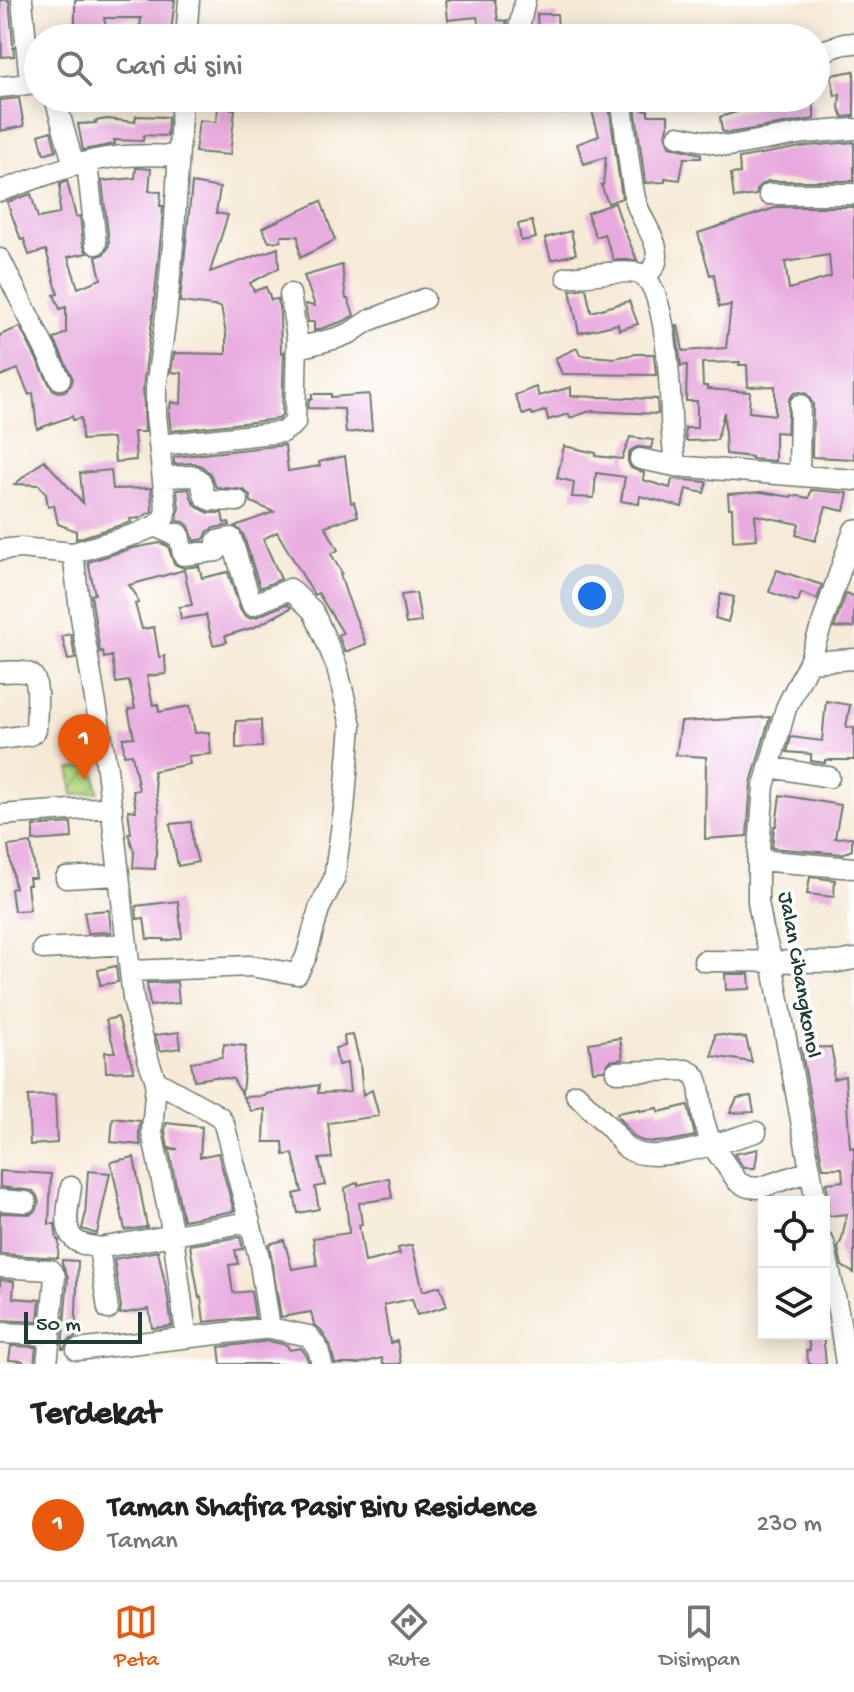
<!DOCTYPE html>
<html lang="id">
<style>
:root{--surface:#fff;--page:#f6f6f6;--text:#222;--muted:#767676;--line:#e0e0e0;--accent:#ea580c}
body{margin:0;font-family:"Gochi Hand",sans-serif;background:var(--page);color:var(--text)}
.controls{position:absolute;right:24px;bottom:24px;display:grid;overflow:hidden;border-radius:0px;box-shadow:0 4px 20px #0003}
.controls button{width:72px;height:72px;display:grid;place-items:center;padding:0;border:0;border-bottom:2px solid var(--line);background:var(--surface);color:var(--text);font:40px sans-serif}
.scale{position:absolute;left:24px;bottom:20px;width:118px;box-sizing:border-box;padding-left:8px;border:4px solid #1f3d34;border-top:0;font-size:22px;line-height:28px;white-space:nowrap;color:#1f3d34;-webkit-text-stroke:6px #fff;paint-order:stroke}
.you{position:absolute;left:592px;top:596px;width:28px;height:28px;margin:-20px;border:6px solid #fff;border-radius:50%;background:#1a73e8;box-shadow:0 0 0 12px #1a73e833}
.badge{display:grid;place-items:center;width:52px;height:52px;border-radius:50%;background:var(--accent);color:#fff;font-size:26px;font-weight:700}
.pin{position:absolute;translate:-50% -66px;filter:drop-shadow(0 2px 4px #0008)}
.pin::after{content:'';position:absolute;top:42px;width:28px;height:24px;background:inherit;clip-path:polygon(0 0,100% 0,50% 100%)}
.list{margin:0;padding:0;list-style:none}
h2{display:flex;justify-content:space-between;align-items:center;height:104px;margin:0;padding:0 32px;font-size:34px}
h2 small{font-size:26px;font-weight:400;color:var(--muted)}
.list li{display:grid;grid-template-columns:52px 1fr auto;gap:24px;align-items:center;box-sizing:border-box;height:112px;padding:0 32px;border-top:2px solid var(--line)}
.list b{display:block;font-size:30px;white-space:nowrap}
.list p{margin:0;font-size:26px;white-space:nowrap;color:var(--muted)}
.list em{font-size:26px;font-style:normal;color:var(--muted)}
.icon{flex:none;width:44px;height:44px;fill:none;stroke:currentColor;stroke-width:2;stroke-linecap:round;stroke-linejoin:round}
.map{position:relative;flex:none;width:854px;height:1364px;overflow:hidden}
.search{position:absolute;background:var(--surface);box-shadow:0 4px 20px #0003;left:24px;right:24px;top:24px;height:88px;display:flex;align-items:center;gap:20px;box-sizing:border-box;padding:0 28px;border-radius:44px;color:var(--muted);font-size:30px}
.sheet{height:216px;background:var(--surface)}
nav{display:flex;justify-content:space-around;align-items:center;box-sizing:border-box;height:112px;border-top:2px solid var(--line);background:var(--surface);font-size:22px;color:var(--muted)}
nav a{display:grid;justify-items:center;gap:4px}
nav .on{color:var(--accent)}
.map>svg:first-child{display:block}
.garden{fill:url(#garden-furrows);stroke:#6a8a5a;stroke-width:2}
.building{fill:#e8aade;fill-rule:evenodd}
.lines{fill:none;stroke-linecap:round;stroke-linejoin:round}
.minor-casing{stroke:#6a7a6d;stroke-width:23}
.minor{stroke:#fff;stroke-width:20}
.labels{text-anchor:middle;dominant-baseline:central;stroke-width:7;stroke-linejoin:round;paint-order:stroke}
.street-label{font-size:22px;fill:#1f3d34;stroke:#fff}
</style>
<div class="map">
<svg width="854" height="1364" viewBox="0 0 854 1364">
<defs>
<pattern id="garden-furrows" width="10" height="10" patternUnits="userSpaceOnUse" patternTransform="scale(2)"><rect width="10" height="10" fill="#b4d880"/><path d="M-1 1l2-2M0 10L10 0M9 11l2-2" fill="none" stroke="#9aba6f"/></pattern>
</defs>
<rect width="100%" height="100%" fill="#fff"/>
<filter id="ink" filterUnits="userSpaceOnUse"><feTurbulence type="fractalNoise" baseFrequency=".0125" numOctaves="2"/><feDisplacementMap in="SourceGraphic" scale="16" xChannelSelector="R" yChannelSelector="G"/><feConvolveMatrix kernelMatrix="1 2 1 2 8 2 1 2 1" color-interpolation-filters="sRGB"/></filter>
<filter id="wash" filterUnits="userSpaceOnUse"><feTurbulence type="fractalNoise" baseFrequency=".006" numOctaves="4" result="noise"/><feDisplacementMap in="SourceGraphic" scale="32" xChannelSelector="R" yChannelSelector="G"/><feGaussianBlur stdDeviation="1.8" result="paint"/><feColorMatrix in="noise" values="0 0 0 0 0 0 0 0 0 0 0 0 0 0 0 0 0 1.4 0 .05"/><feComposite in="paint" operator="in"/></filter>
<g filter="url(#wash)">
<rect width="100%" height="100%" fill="#f6ead7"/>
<path class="garden" d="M94 766 98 792 73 795 70 769Z"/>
<g id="blocks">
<path class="building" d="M0 0H9L14 56 2 57Z
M75 0H175L170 38H139L141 18H104L108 38H72L70 26 75 25Z
M446 0H495L498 20 507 21 502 37 482 38 477 17 448 20Z
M537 14H557L558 30 538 31Z
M854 71V116L843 117 839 108 840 94 835 96 831 75Z
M19 98 24 126 0 131V100Z
M562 98H608L622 198 608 203 601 185H603L606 157 584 164 577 144 599 136 592 111 564 114Z
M634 98H641L643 110H648V115H668V127L665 134 669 146 701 154V158H684L680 180 665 178V182L645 183Z
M749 98H785L783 102 814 103V119L729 133 722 131 720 117 740 111 753 109Z
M218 108 235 109 230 155 195 152 199 120 216 122Z
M136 116 168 117 167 136 144 135 143 141 114 140 115 144 83 150 78 124 96 123 95 121 107 119 135 122Z
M51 131 56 150 44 154 39 135Z
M854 142V181H768L758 187 756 195 734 198 731 174 740 173 739 158 807 146Z
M136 168 151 169 149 191 161 192 160 206H163L161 234 153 314 143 386 145 432H134L136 460 115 462 113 438 82 440 81 418 73 420 72 416 37 429 33 393 29 395 18 369 0 376V335L20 327 52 389 58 392 65 391 71 385 73 379 54 339 66 333V307L60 309 54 295 58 294 46 250 29 255 24 239 21 240 7 202 31 194 38 218 59 214 60 184 67 181 76 217 80 216 83 245 87 253 68 257 78 288 101 279 96 257 104 254 108 248 109 243 102 181 135 178Z
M192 183 220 188 216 213 228 215 210 272 278 248 279 268 250 283 254 291 266 287 271 300 278 299 280 315 281 353 284 352 282 416 278 419 171 431 169 414 171 402 181 404 182 373 171 372 174 353 226 354V334L221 307 180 302Z
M321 201 335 240 300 258 298 236H281V241L269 242 262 228Z
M615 203 623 227 637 260H614L604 234 596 237 587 213Z
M778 207H854V459L812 457 813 404 807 394 801 392 794 393 789 399 787 433 775 432V461L752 459V457L726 454 724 412 717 440 686 441 685 428H697V401H686L687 365 681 366 676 325H678L683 351 726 348 731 305 719 307 714 274 710 275 698 233ZM829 255 831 277 789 289 785 262ZM740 362 739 365H747L748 387 775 386V415L749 412 750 392 707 389V386H703L702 363Z
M532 221 536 238 521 241 518 224Z
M571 231 576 254 551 260 545 238Z
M342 265 346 299H348L354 315 344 321 314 331V322H308L305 304 315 306 304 276Z
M586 288 591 312 629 301 638 324 619 330 618 324 579 333 570 290Z
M577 348 580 355 614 358 636 354H654L656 375 562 374 555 358Z
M536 387 539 396 571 387V396L657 399 658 414 590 411 570 418 569 414 548 420 546 410 533 415 531 412 523 415 515 395Z
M312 394H331V397L369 394 372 430 346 433 344 409 308 408 309 399H312Z
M630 437 653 440 651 448 637 447 631 450 628 456V462L631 468 644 473 643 480 670 488 672 479 707 482 704 493 686 489 682 507 640 496 639 504 621 501 625 477 596 473 594 498 572 497 574 482 557 478 564 446 596 453V456L622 459Z
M285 445 288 471 320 466 319 462 345 456 351 503 354 502 358 516 325 526 338 550 331 554 342 573 340 574 346 593 366 644 345 652 338 635 343 633 318 593 315 595 313 593 277 532 263 539 281 579 260 588 243 534 235 526 274 512 251 502 250 496 244 490 216 487 210 473 202 466 194 463 174 464V457Z
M44 460 83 503 80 473 111 470 113 489 151 488 152 511 140 518 130 519 131 522 76 539V531L58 524 54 505 48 507 46 494 39 485 15 484Z
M189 489 192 500 197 507 209 513H222L224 523 229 522 230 525 214 528 208 531 204 539 194 541 189 526 184 522 177 521 179 508 177 490Z
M811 490 848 493 844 511 826 507 815 541 796 535 799 524 755 515 757 539 733 541 732 508H729L728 494 761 492 791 497 792 495 809 498Z
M160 543 168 546 174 564 184 568 199 566 202 578 228 572 240 609 244 615 249 618 256 617 287 604 291 608 255 627 225 636 227 642 213 645 206 615 181 619 179 607 192 605 184 570 129 585 136 595 138 603 135 604 142 629 154 627 159 657 165 656 166 674 147 676 153 705 158 704 159 712 190 706 195 733 209 732 211 754 188 756 190 764 153 771 159 811 155 869 133 868 134 852 128 833H131L128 810 136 811 133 791 139 790 132 754 124 755 123 738 134 737 128 710 135 708 129 681 116 683 112 656 104 658 103 651 100 652 91 595 95 594 88 562 133 548Z
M777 570 822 585 817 599 801 593 798 602 769 592Z
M416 593 421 622 406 624 401 595Z
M846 593 854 596V627L834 628Z
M721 594 734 597 728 622 715 618Z
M71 634 75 659 68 660 62 636Z
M826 701 850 705 846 727 854 728V760H825V763L811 761V754L787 752 791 737 822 741Z
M770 717 751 783 747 836 705 839 706 757 676 755 681 722Z
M261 720 262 747 236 748V721Z
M780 795 841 805 835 838 852 837V850L842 854 772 848 774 826H776Z
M191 822 193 844 198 862 178 866 170 824Z
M71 823 72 838 33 841V826Z
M31 843 36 878H29L30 885H27L30 910 14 911 11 889 15 888 8 846Z
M810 877 835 880 834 897 807 894Z
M178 901 182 938 164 941V939H147L144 918 137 919 136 906Z
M109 910 111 932 88 933 84 912Z
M116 966 118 982 100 985 98 970Z
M725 974H749L750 989 726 990Z
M177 982 179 1003 150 1006 147 983Z
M118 1017 134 1071 106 1072 105 1052H115L106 1020Z
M179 1032 181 1048 160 1051 155 1035Z
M715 1034 746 1038 752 1062 712 1056Z
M353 1035 360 1063 363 1095 372 1090 379 1116 328 1123 332 1158 319 1159 325 1185 315 1187 319 1209 298 1213 294 1194 302 1192 293 1154 284 1155 283 1142H264L265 1109 251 1111 243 1097 265 1096 266 1094 319 1085 318 1093 350 1092 347 1063 338 1065 335 1048 345 1046 344 1036Z
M620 1038 623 1059 610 1061 604 1070 593 1071 589 1043Z
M224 1044 246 1046 242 1094 233 1079 215 1077 194 1080 191 1062 222 1057Z
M831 1047 834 1062 833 1079 845 1076 850 1148 854 1147V1273L842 1266 838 1248 842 1239 847 1214 829 1216 827 1208 829 1200 826 1183 843 1181 842 1168H823L801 1048Z
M55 1095 57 1143 30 1145 28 1096Z
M751 1096 754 1112 730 1113 737 1098Z
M688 1105 695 1136 670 1141 655 1142 643 1141 635 1138 618 1117 617 1113 640 1109V1111L658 1108 659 1112Z
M113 1118 140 1121 139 1134 141 1145 111 1142Z
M166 1123 202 1127 200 1157 218 1153 234 1211 183 1220 169 1150 178 1149 168 1148 165 1131Z
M758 1149 755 1168H744L734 1154Z
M134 1157 147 1227 125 1230 111 1162Z
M0 1171 51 1174 49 1224H55L57 1240H59L58 1258 0 1254V1213L31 1214 37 1209 39 1202 37 1196 33 1191 0 1187Z
M88 1171 110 1173 97 1234 82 1229 85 1216Z
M389 1178 392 1198 359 1203 362 1224 359 1225 365 1262 400 1254 398 1248 412 1245 423 1291 440 1286 447 1306 417 1315 412 1299 384 1305 390 1343 397 1341 401 1364H383L382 1358 358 1364H335L330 1345 320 1329 314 1325 311 1312 281 1317 269 1244 284 1240 292 1269 317 1265 313 1238 349 1233 345 1188 358 1182V1185Z
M240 1237 243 1249 235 1250 238 1264 229 1265 233 1293 251 1291 255 1317 204 1322 201 1297 199 1298 190 1245Z
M158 1251 167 1292 172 1326 152 1328 149 1309 120 1314 121 1307 114 1259Z
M62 1260 78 1261 75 1337 69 1340 64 1349H62L68 1277 62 1264Z
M0 1280 14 1281 13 1298 40 1300 38 1322 0 1320Z
M807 1334H823L826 1364H809L806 1351 810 1350Z
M269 1341 287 1345 289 1350 301 1348 306 1355 309 1364H221L219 1347Z
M11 1346 36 1347 34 1364H24L23 1361 9 1360Z"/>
</g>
</g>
<g filter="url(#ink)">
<use href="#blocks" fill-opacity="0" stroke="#6a7a6d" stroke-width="2"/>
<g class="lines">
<g class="minor-casing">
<path id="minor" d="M22 0 30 82
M186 38 189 0
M517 38 525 0
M816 53 844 44 854 43
M0 87 38 83
M55 98 74 166
M621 98C626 131 628 165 635 198 639 219 657 236 657 256 657 265 651 271 645 277
M678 136 729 146 805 133 854 129
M87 163 96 244
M0 191C37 179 76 161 115 157 136 154 157 155 178 156
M769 194H854
M0 259 60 379
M567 277C581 276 630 269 641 274 667 287 670 389 671 416 671 433 674 449 675 466
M298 348 337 338 350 333 368 321 424 299
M159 445 283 432 295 423 297 338 290 294
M640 459 675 466 854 480
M799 475 800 405
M163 477 194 476 201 482 205 497 210 500 238 501
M0 550 20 548 73 553 136 534 155 526 164 518 166 509 156 415V388L166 316 174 235 182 98
M73 553 80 611 107 769 133 998 138 1020 149 1062 156 1081 212 1112 220 1117 224 1124 259 1257 270 1328 309 1336 318 1349 322 1364
M809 662 854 659
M0 672C9 672 26 669 33 676 40 684 36 718 36 730L30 735 0 739
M769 767 829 777
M0 815 112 807
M758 860 854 868
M66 878 118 875
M43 949 127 944
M704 961 838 962 854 959
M131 971 250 966 297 974 306 957 319 909 334 879 344 810 351 725 337 667 325 638 313 611 290 589 252 605C244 583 239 561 231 538L217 541V551L183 555 179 534H172L155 526
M616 1072 686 1070 692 1073 696 1077 699 1086 703 1118 711 1144 738 1182 748 1187 759 1188 810 1171
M156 1081 152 1132 173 1235 185 1326
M576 1094C588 1106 600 1118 612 1130 617 1136 621 1144 628 1149 654 1167 726 1140 756 1132
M71 1187C69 1202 62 1228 74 1239 80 1245 92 1246 99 1248L249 1222
M0 1200 26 1202
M816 1202 772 962 763 929 758 902V860L764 786 786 708 809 662 854 530
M824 1243 839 1316 846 1364
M99 1248 108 1309
M0 1267 50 1270 55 1276 50 1335 0 1333
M77 1350 270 1328
M47 1364 50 1335"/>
</g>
<use href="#minor" class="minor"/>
</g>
</g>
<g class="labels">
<g class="street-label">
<text transform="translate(798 975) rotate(80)">Jalan Cibangkonol</text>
</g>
</g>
</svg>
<div class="controls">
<button><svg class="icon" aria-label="locate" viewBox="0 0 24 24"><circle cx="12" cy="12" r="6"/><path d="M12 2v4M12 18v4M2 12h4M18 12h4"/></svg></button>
<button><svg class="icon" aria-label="layers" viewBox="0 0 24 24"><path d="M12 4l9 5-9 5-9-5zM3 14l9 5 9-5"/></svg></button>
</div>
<div class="scale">50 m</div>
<div class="you"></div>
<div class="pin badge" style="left:84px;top:780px">1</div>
<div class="search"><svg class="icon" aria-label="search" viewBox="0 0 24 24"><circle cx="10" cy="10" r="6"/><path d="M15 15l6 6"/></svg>Cari di sini</div>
</div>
<section class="sheet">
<h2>Terdekat<small></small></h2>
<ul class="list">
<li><span class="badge">1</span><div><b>Taman Shafira Pasir Biru Residence</b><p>Taman</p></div><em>230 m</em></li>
</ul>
</section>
<nav>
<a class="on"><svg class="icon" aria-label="map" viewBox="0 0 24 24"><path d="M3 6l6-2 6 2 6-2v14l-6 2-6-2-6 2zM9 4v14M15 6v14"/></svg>Peta</a>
<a><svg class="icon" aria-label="directions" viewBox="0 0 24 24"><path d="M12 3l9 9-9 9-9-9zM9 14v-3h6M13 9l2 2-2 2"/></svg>Rute</a>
<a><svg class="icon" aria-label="saved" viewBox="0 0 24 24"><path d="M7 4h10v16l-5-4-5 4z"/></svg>Disimpan</a>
</nav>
